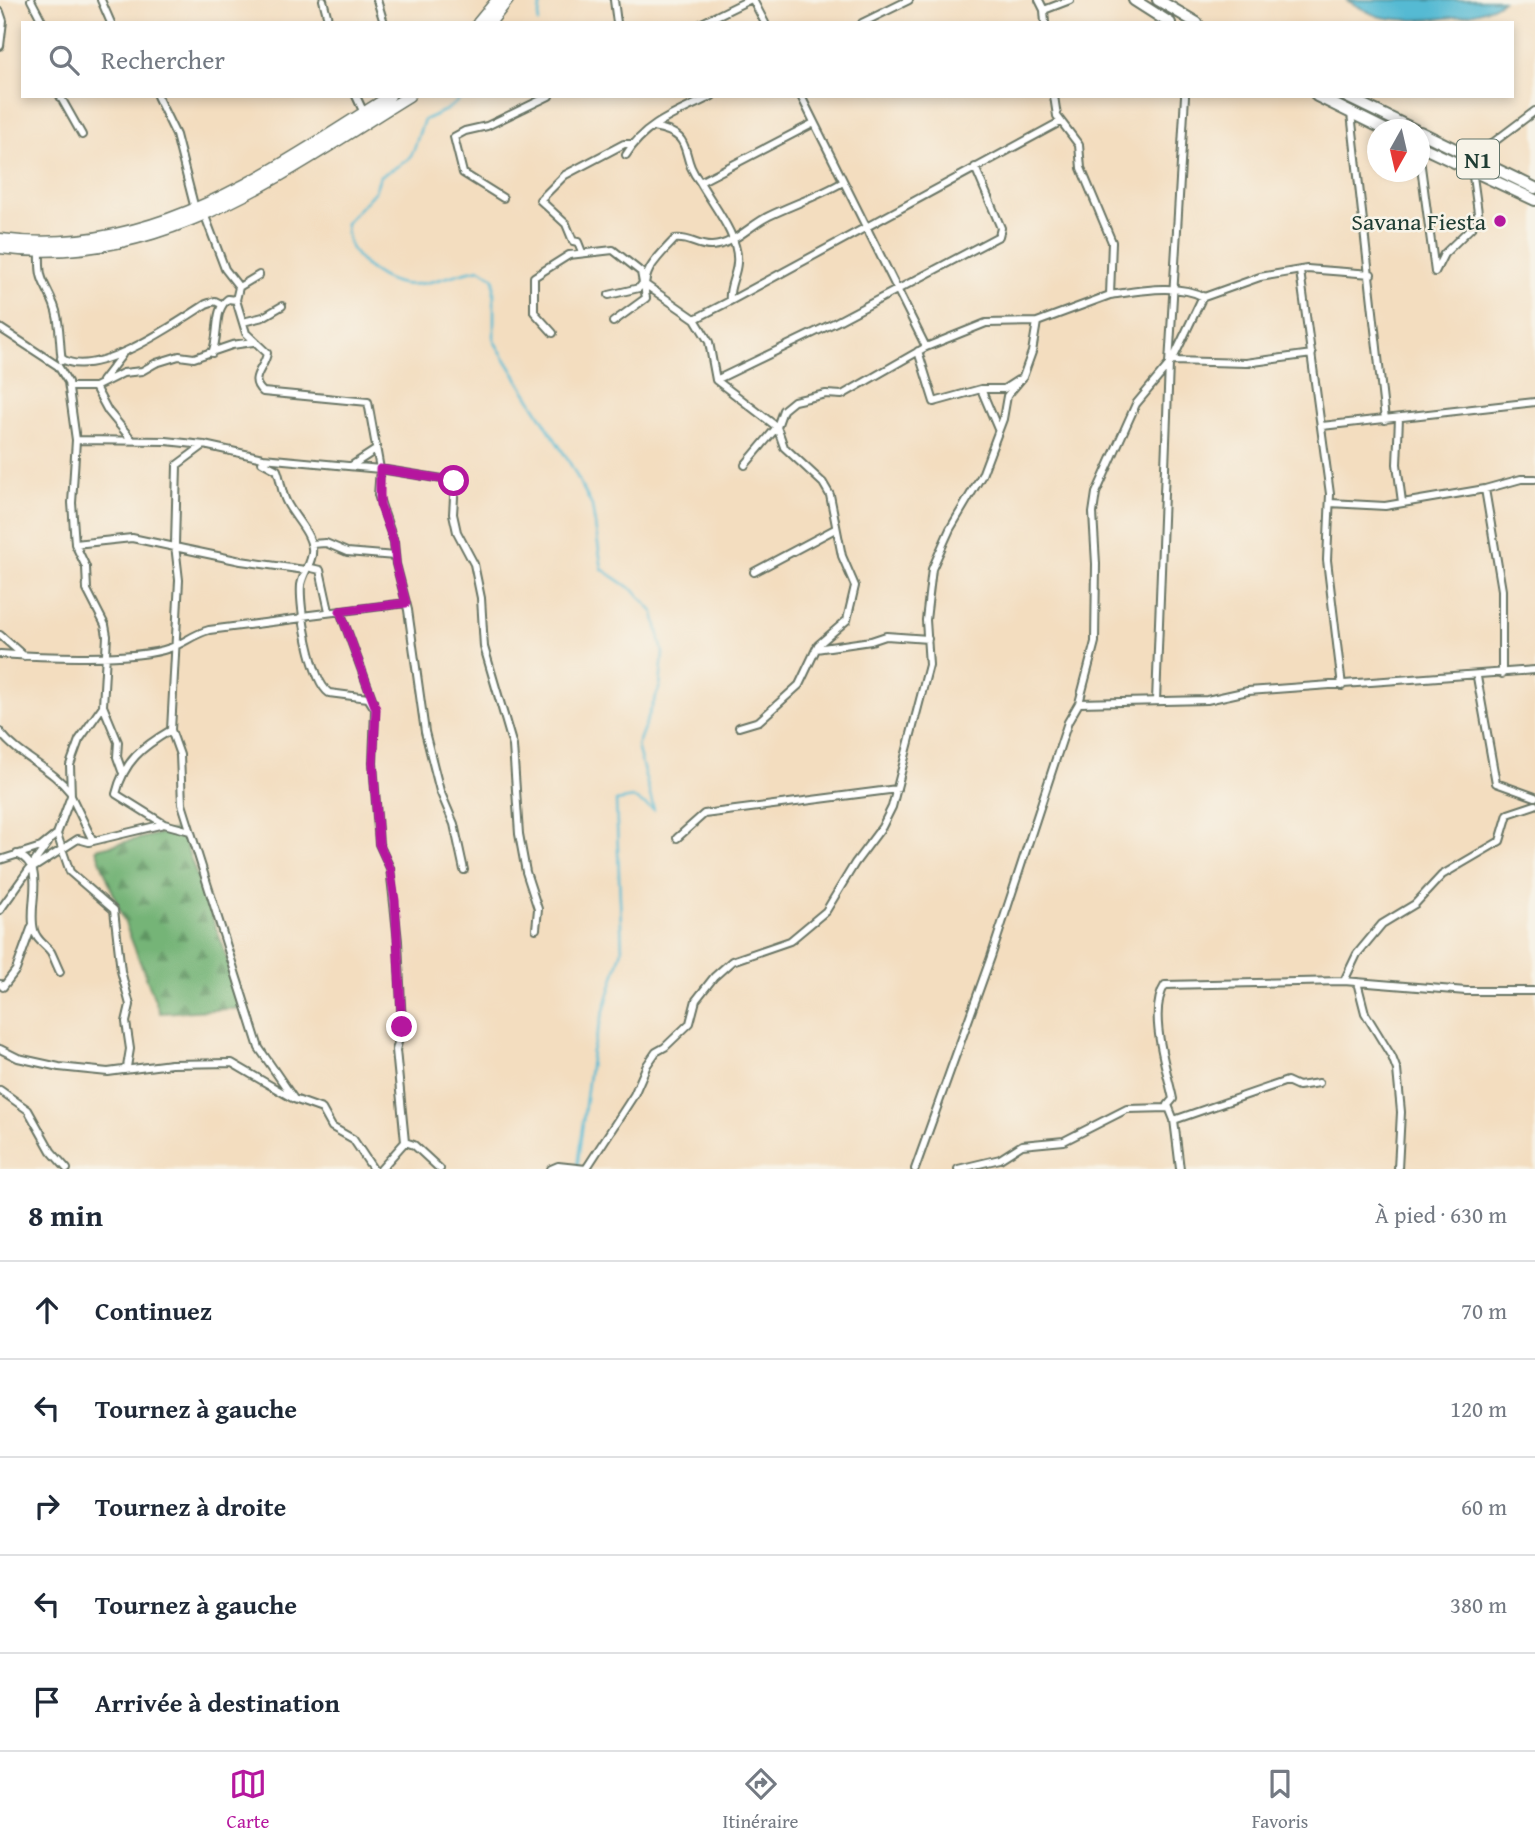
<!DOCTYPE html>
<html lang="fr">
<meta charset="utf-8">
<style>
:root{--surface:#fff;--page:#f2f2f3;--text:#1f2937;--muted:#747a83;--line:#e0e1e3;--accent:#b5179e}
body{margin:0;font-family:"Gentium Book Plus",serif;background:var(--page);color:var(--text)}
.compass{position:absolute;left:1367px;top:119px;width:63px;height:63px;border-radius:50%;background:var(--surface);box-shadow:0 4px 10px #0003;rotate:188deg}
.stop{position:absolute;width:21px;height:21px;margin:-16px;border:5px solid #b5179e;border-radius:50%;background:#fff}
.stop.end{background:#b5179e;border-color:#fff;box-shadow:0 2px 7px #0008}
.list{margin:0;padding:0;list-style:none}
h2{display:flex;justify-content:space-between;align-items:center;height:91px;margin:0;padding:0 28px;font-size:30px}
h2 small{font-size:23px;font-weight:400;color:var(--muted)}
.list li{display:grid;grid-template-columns:46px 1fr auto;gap:21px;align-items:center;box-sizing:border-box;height:98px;padding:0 28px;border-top:2px solid var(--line)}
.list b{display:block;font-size:26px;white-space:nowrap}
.list em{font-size:23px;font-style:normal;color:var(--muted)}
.icon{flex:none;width:38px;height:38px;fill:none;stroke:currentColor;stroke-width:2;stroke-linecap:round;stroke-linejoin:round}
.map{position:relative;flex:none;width:1535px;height:1169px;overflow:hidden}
.search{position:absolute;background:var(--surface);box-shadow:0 4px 10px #0003;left:21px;right:21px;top:21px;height:77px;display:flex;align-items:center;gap:18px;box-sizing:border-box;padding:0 24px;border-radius:0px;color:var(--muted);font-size:26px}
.sheet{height:581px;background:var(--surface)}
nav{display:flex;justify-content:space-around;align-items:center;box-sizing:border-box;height:98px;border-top:2px solid var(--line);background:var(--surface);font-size:19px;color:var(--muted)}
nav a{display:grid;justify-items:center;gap:4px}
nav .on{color:var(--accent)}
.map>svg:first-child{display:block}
.forest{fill:url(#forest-firs);stroke:#4a7856;stroke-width:2}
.water{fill:#55bad3;stroke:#3a7c84;stroke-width:2}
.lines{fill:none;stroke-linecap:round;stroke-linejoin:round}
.stream{stroke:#55bad3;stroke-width:2.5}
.minor-casing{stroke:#697565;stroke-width:10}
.primary-casing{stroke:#697565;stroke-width:13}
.trunk-casing{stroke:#697565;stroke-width:14}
.minor{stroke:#fff;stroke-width:6}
.primary{stroke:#fff;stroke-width:10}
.trunk{stroke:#fff;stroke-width:10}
.route{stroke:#b5179e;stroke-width:9}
.poi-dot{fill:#b5179e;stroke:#f7f3e8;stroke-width:2.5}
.labels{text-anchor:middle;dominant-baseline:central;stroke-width:5;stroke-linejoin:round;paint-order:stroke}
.shield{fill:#f7f3e8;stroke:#60746a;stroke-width:2}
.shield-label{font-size:23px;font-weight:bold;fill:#1f3d34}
.poi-label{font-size:24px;fill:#1f3d34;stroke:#f7f3e8;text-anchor:end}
</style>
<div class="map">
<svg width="1535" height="1169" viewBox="0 0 1535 1169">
<defs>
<pattern id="forest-firs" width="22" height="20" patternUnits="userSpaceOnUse" patternTransform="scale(1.75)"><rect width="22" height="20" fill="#74b477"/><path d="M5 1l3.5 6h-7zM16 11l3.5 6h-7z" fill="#5f9462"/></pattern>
</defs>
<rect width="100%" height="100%" fill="#f7f3e8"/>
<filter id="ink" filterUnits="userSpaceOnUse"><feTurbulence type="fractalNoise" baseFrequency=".0143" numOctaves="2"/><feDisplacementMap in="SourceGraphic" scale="14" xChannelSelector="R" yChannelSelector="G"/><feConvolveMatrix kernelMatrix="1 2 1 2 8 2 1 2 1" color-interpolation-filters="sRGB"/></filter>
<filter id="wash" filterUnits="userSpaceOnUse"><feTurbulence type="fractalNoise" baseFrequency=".00686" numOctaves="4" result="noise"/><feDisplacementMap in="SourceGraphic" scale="28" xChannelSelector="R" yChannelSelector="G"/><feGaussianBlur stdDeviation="1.57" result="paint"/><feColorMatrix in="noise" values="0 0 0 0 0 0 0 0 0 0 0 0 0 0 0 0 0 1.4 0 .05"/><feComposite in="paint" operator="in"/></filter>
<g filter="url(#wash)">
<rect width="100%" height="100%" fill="#f3ddbf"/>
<path class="forest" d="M175 830 181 832 245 1008 160 1013 96 849Z"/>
<path class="water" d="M1346 0H1503C1479 20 1411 23 1381 17 1369 14 1357 5 1346 0Z"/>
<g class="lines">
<path class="stream" d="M538 23 541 0
M465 96 446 110 424 120C408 160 421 154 380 176L375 191 346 223C346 242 352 253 366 266 409 301 433 277 480 269L494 278V341L571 465 592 506 602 569 636 592 654 613 663 653 660 686 637 746 654 810 633 798 616 801 622 950 592 1051 577 1168"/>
</g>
</g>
<g filter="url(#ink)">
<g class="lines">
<g class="minor-casing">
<path id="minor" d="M31 0 43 23
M101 0 111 23
M323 0 329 23
M377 0 384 23
M614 0 617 23
M753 0 765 23
M1039 0 1044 10
M0 12 3 21 0 46
M702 23 749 0
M862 23 909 0
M1045 23 1044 10 1070 0
M60 96 82 135
M157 96 176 135 195 209
M356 96 364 113
M801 96 926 347
M1351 113 1385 420
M653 127C698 135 677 154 700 182
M626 155C645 123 680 112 712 96
M1474 157 1535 111
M1420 159 1435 272
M503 198 463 173 454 137 465 131 487 126 549 96
M205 216 225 269 239 287 236 300 246 333 267 353C265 369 247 378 263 392L368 402 380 469 378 495 394 542 396 564 408 610 425 732 440 791 454 824 464 870
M40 252C39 284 44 279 54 305 61 322 59 343 62 361
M582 252 578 242 573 241 566 224 540 200 565 175 624 144H633
M1300 271 1330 494 1327 560 1342 686
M1435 272 1444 254 1479 220 1472 169
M239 287 259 275
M609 295 639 288 643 283
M1110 295C1139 291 1178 283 1204 297L1260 277 1307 269 1371 274
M730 301 1060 122
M695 319 730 301C728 287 736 277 737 263 740 237 712 204 700 182L814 123
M243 322 263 317 282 306
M613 322 646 298C640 272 657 258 675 239 689 237 699 247 712 246 734 245 750 225 769 216 794 204 819 196 843 182
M0 328 58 366 68 382 76 440 72 503 75 544 86 567 87 590 105 625 107 636 103 706 79 740 70 765 71 796 57 834 70 872 114 910 121 971 130 1005 126 1022 130 1049 127 1067 123 1070 108 1072 59 1067 18 1058 0 1049
M553 333 534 312V277L569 255 613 250 641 272 643 283 695 319 709 342 716 380 777 427 784 447 823 483 830 495 842 556 855 586 847 620 818 645 799 685 759 721 739 727
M918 351 934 402 981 389H1004L1018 380
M212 353C220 334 213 310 228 299L236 300
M61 358C93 382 178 322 206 304L215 301 221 304
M1172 361 1246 363 1312 354
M716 380 836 322 999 236 1001 228 975 167
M102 381 122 355
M69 387H95L123 373 142 371 156 363 179 356 194 358 232 345 253 342
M95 387 108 411 132 440
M981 389 998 429
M1399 418 1397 464 1402 502
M1322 426 1535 402
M76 440 166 441 204 445 263 458 262 462 277 470C281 480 281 491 286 501 293 516 310 531 312 548 314 561 303 572 301 585 299 606 311 680 329 693L368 698 375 709 373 763 379 844 390 868 398 941 402 1027 396 1050 405 1142 381 1169
M263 458 380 469 455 481 453 514 457 532 474 564 481 598 484 647 513 746 519 834 526 872 538 909 536 929
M745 465 777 427 783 410 794 401 826 394 842 395 926 347 986 323 1037 322
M351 466 374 451
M1485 489 1502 590V674
M1330 503 1385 506 1485 489 1521 479H1535
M75 544 132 538 241 561 305 570
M311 544 326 543 347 552 395 556
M307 567 320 570 329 611
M754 572 835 529
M340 611 373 701
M302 616 406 603
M0 635 24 656
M816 649 871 641 886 636 928 639
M0 654C41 657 134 661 170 648 184 643 194 634 209 630L303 618
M1477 677 1496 783 1535 797
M1156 701 1169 364 1185 96
M1079 703 1207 700 1248 691 1535 670
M103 706 118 742 117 757 122 771
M171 730 180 755 182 804 259 1048 294 1099 322 1109 332 1127 353 1139 373 1169
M0 732C20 758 51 767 70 792
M71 796 93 841
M164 824 190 831
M677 838 704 814 897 789
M17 854C48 867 27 904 34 930 36 940 45 944 51 952 54 958 57 966 60 972
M0 860 41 847 57 834
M33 868 78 839 89 842 164 824 116 794C124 761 142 747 171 730L179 580 175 545 177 465 204 445
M0 910 48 843
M1344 981 1357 954 1382 924 1415 904 1442 875 1500 841 1508 814 1535 805
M1357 982 1365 1013 1392 1057 1397 1070 1401 1112 1398 1169
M0 984 3 987 16 970 32 926
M124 1070 171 1064 232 1063 292 1098
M0 1090 28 1110 51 1151 67 1169
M1174 1120 1287 1081 1298 1086 1319 1083
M405 1142 414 1145 440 1169
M551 1169 558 1166 586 1169 634 1095 647 1065 656 1052 665 1047 690 1023 696 1000 714 977 732 961 790 941 826 911 855 863 882 827 892 807 929 665 926 620 932 569 950 529 982 475 1003 419 1007 396 1023 377 1032 352 1037 322 1110 295 1112 242 1081 168 1079 145 1057 116 1054 96
M915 1169 991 957 1068 722 1079 703 1095 642 1096 564 1093 513 1096 493 1136 404 1172 361 1203 296
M958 1169 1000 1159 1022 1145 1064 1141 1127 1109 1169 1108 1168 1105
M1180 1169 1174 1120 1168 1105 1173 1099C1167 1070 1147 1012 1165 985L1344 981 1466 991H1535"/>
</g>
<g class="primary-casing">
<path id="primary" d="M478 23 497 0
M490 23 508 0
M0 239C151 259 269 172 390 96
M0 248C158 269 282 174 409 96"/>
</g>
<g class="trunk-casing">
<path id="trunk" d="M1134 0 1170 23
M1158 0 1197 23
M1317 96 1386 130
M1345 96 1415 130
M1420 132 1535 188
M1420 146 1535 200"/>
</g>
<use href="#minor" class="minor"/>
<use href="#primary" class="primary"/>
<use href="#trunk" class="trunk"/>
</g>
</g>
<g class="lines" filter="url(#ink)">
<path class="route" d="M402 1027 395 901 390 868 379 844 373 763 376 709 340 611 406 603 396 564 394 542 380 504V469L454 481"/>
</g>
<circle class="poi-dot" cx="1500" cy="221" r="7"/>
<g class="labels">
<rect class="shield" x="1457" y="139.5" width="42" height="39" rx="5"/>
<g class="shield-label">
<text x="1478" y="159">N1</text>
</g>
<g class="poi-label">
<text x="1486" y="221">Savana Fiesta</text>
</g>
</g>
</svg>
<svg class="compass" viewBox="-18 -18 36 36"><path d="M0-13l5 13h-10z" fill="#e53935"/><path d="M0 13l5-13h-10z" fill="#747a83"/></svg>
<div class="stop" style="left:454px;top:481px"></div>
<div class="stop end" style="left:402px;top:1027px"></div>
<div class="search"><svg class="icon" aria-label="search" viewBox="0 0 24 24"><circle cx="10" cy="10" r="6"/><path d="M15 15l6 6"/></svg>Rechercher</div>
</div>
<section class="sheet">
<h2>8 min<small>À pied · 630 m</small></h2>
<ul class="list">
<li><svg class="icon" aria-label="ahead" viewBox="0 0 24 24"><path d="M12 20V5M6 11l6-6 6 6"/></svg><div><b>Continuez</b></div><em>70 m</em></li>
<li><svg class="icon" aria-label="left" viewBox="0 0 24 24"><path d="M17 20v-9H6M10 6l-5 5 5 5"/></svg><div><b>Tournez à gauche</b></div><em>120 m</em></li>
<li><svg class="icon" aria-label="right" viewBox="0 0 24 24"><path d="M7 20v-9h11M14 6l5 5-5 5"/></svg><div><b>Tournez à droite</b></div><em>60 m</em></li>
<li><svg class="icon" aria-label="left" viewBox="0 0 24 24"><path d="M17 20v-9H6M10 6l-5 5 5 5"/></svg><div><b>Tournez à gauche</b></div><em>380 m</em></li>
<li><svg class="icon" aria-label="arrive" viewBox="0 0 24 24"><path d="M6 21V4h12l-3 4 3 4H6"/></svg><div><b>Arrivée à destination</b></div></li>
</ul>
</section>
<nav>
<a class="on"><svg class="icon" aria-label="map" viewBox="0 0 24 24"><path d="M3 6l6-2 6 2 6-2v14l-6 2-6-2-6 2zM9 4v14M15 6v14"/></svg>Carte</a>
<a><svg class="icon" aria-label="directions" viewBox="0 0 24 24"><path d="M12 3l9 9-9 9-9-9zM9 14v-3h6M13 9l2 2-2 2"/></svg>Itinéraire</a>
<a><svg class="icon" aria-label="saved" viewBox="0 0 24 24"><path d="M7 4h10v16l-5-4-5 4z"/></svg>Favoris</a>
</nav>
